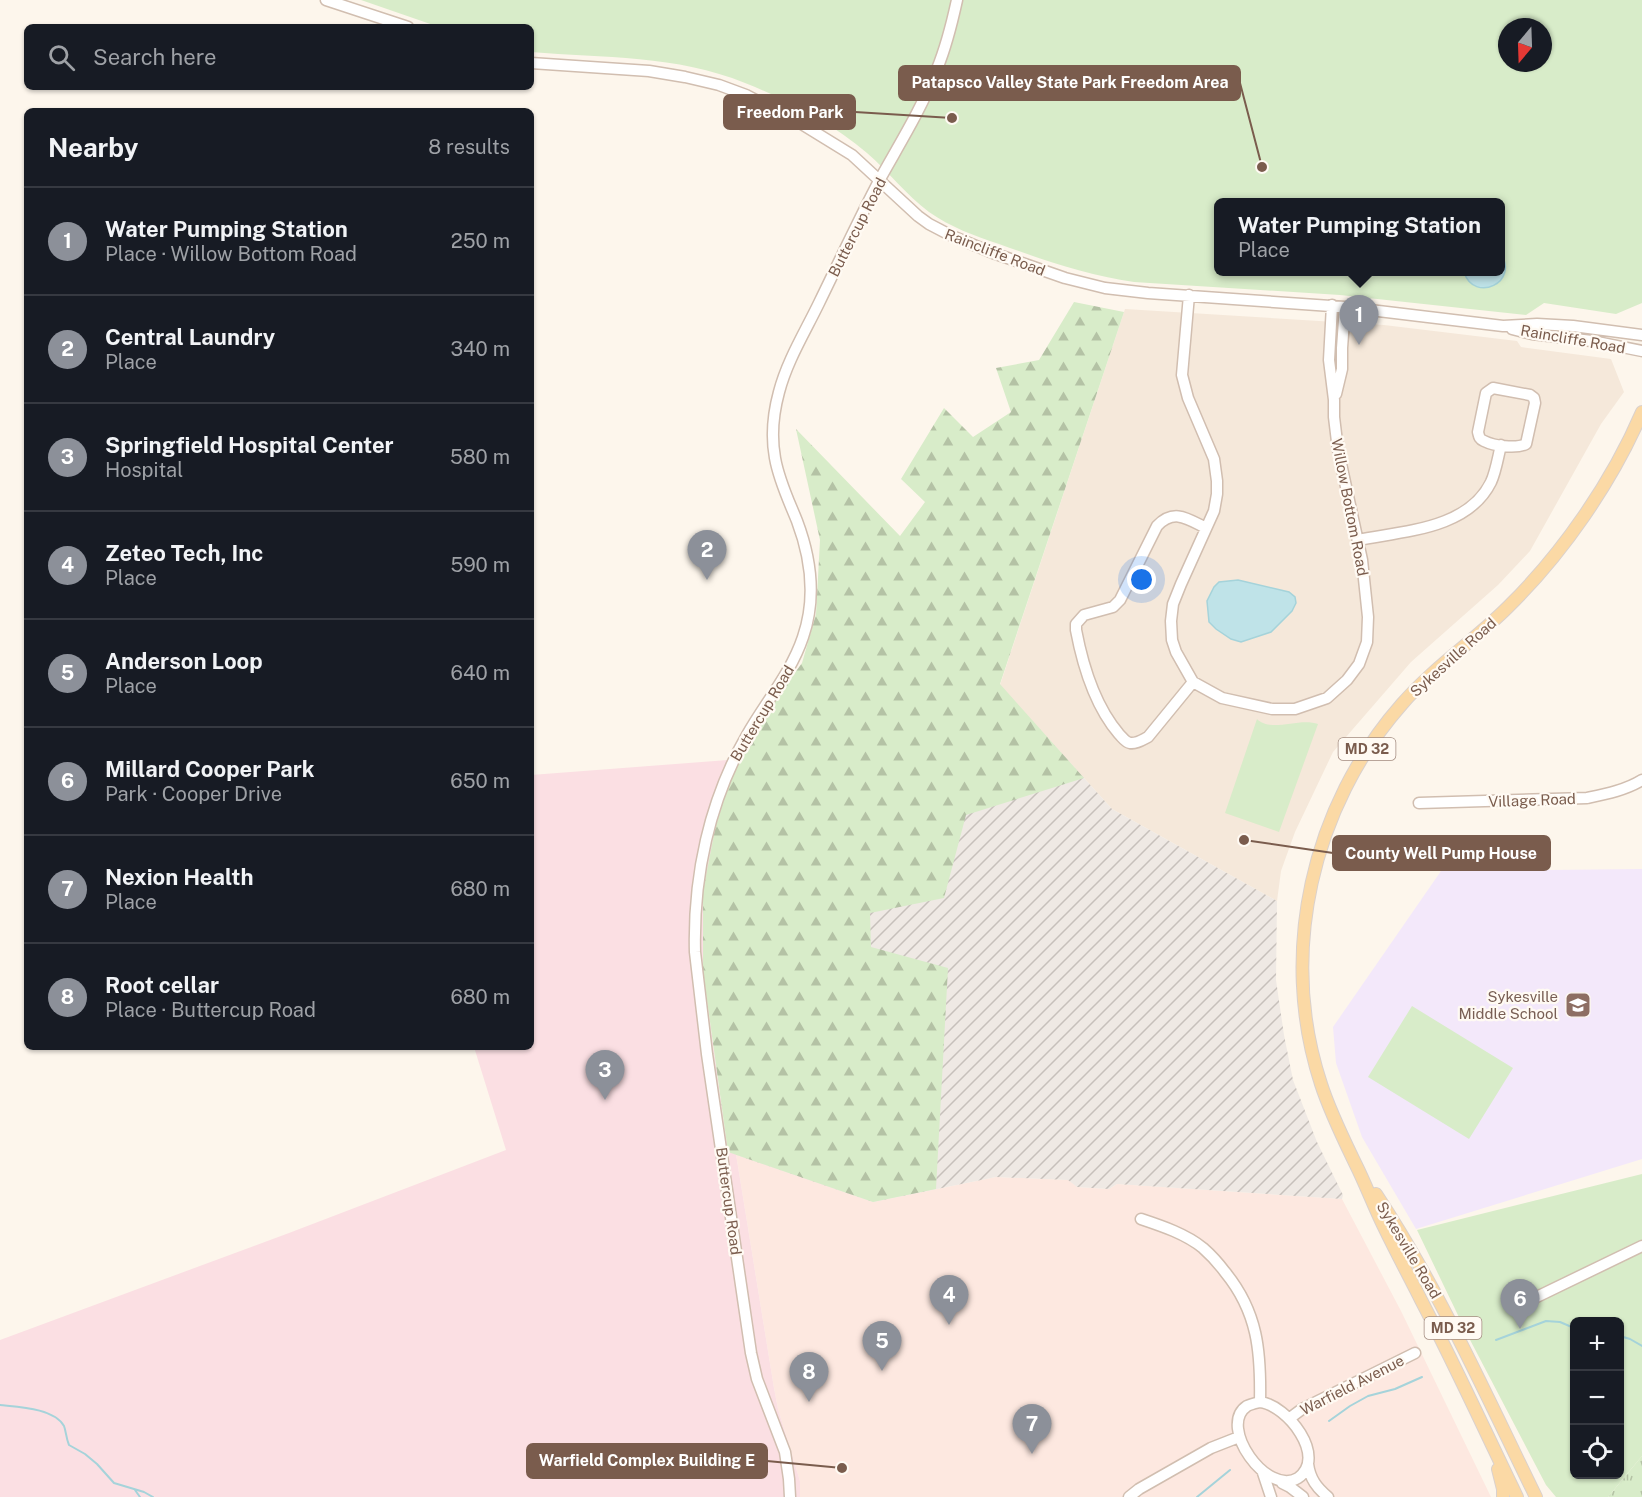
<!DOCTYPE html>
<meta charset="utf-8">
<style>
:root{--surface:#171b24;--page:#242831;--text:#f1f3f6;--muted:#9ea1a6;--line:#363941;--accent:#8c9099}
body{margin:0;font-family:"Public Sans",sans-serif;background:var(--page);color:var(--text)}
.controls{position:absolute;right:18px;bottom:18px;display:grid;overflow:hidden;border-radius:9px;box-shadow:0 2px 4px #0004}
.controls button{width:54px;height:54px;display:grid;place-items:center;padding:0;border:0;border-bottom:2px solid var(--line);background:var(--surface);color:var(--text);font:30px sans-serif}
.compass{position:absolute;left:1498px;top:18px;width:54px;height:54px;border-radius:50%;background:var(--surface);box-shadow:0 2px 4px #0004;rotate:199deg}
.you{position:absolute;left:1142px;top:580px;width:21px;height:21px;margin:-15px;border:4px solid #fff;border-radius:50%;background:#1a73e8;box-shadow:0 0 0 9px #1a73e833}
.badge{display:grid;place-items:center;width:39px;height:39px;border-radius:50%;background:var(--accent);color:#fff;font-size:20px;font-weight:700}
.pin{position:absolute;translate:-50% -50px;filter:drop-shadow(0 2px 3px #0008)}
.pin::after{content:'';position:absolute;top:32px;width:21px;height:18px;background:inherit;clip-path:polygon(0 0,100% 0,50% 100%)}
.popup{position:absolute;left:1214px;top:198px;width:291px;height:78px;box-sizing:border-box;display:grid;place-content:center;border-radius:9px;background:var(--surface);filter:drop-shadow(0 2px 4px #0005);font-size:20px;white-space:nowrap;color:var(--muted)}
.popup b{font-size:22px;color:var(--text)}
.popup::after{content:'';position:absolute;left:50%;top:100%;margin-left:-12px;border:12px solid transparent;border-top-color:var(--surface)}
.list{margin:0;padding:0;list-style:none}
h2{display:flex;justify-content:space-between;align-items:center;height:78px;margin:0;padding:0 24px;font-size:26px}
h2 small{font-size:20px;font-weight:400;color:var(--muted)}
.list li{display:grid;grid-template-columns:39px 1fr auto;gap:18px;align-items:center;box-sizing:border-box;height:108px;padding:0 24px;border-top:2px solid var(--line)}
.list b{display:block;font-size:22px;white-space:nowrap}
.list p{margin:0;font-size:20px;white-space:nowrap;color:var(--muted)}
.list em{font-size:20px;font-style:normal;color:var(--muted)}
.icon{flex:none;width:33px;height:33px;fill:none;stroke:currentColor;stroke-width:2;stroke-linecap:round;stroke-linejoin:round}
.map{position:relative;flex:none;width:1642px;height:1497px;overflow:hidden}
.search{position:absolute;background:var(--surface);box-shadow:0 2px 4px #0004;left:24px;top:24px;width:510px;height:66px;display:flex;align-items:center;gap:15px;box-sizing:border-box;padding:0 21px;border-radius:9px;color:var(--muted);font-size:22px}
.panel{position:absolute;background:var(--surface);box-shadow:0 2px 4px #0004;left:24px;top:108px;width:510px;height:942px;border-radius:9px}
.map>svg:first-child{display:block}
.residential{fill:#f5e8da}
.commercial{fill:#fde8e0}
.industrial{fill:url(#industrial-furrows)}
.education{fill:#f3e8fa}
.medical{fill:#fbdfe3}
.grass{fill:url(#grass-tufts)}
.forest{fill:url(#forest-firs)}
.park{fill:#d8ecc9;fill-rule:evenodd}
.water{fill:#bfe3e8;stroke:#a5d3da;stroke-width:1.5}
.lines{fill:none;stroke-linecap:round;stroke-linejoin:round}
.stream{stroke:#a5d3da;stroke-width:2}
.minor-casing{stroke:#d1beb0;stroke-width:13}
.major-casing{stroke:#dad1cd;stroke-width:14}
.minor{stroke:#fff;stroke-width:10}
.major{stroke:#fbd9a5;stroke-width:12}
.labels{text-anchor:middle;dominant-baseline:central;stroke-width:4.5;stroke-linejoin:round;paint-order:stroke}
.shield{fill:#fffaf3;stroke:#a28b7f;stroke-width:1.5}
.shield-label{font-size:14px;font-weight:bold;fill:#7a5c4d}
.street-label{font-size:15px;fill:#7a5c4d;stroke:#fffaf3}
.education-label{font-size:15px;fill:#785e54;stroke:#fffaf3;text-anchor:end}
.leader{fill:none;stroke:#7a5c4d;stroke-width:2}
.callout-dot{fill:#7a5c4d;stroke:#fffaf3;stroke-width:2}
.callout{fill:#7a5c4d;stroke:#7a5c4d;stroke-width:2}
.callout-label{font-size:16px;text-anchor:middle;font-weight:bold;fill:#fff}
</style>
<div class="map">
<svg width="1642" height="1497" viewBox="0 0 1642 1497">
<defs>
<pattern id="industrial-furrows" width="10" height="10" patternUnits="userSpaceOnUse" patternTransform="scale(1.5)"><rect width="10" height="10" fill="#efe9e4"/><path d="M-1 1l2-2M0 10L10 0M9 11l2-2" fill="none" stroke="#c7c0bb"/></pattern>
<pattern id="grass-tufts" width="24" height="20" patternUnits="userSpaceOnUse" patternTransform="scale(1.5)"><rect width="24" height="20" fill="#d8ecc9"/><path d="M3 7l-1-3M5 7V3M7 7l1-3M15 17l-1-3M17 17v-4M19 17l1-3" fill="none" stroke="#b4c2a5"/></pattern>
<pattern id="forest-firs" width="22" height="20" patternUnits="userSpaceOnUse" patternTransform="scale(1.5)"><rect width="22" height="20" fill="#d8ecc9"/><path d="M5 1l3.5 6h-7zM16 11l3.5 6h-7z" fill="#b4c2a5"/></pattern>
</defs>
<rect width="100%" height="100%" fill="#fdf6ec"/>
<path class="residential" d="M1125 309 1384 325 1517 341 1521 347 1611 359 1624 392 1601 424 1530 551 1498 585 1411 662 1333 752 1295 832 1281 871 1277 901 1112 809 1000 685Z"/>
<path class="commercial" d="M736 1154 873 1202 996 1177 1069 1180 1077 1187 1109 1189 1117 1184 1342 1199 1401 1311 1491 1497H800V1481L778 1409 774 1388Z"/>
<path class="industrial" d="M1000 685 1112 809 1277 901 1276 980 1284 1035 1293 1080 1317 1142 1343 1195 1342 1199 1117 1184 1109 1189 1077 1187 1068 1180 996 1177 873 1202 728 1152 748 747Z"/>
<path class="education" d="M1642 869V1159L1416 1229 1362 1137 1336 1063 1333 1027 1441 871Z"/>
<path class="medical" d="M741 759 730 779 703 971 728 1152 736 1154 774 1388 778 1409 800 1481V1497H0V1340L289 1233 506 1150 474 1047H531V775Z"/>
<path class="grass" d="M1642 1456V1497H1608Z"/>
<path class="forest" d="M1074 302 1124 312 1000 684 1084 778 966 815 944 898 870 913 871 947 948 968 936 1189 873 1202 728 1152 703 971V891L715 829 730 779 773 703 802 663 816 614 820 540 796 429 900 536 925 502 901 479 944 408 973 437 1011 412 996 368 1039 360Z"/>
<path class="park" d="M361 0H1642V303L1616 314 1544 303 1526 315 1340 295 1134 282C1087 275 1043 260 999 244 975 236 950 227 929 212 906 195 889 172 867 153 832 123 788 100 745 83 677 55 603 58 531 52V27H439ZM1507 27H1543V63H1507ZM1218 202H1500V272H1218Z
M1257 719C1270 733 1300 717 1318 724L1279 832 1225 813Z
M1412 1006 1513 1068 1469 1139 1368 1077Z
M1642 1174V1456L1608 1497H1556L1546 1485 1468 1336 1417 1230ZM1574 1322H1620V1474H1574Z"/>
<path class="water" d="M1500 253C1521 282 1474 304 1464 272H1500Z
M1238 580 1289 592 1295 597 1296 603 1292 611 1271 632 1241 642 1231 639 1216 629 1209 622 1207 601 1214 587 1219 582Z"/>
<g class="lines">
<path class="stream" d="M1620 1336 1630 1339 1642 1346
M1496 1340 1546 1321 1560 1322 1574 1328
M0 1405C18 1407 54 1408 64 1426 66 1431 66 1438 69 1445L85 1454 97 1464 114 1483 144 1492 153 1497
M1329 1421 1350 1406 1368 1396 1395 1389 1422 1377
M135 1490 140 1497
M1197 1497 1230 1470"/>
<g class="minor-casing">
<path id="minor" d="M326 0 408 27
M531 63 649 71 685 77 719 85 746 95 800 123 852 155 918 216 929 224 952 236 993 253 1065 278 1105 288 1148 293 1345 307 1503 326 1537 324 1573 326 1642 335
M1189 295 1182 375 1188 398 1214 459 1217 481V494L1214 511 1181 584 1173 604 1171 621 1172 640 1176 652 1193 682 1222 698 1272 709H1295L1327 698 1347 680 1359 664 1367 642 1368 617 1362 560 1338 450 1334 417V400L1329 360 1332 305
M1512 329 1532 334 1592 341 1642 351
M1493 388 1530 395 1534 398 1535 403 1526 444C1516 449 1494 446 1484 441 1479 439 1479 436 1478 432L1486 393Z
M1336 394 1342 369V348L1345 307
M1358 540C1404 531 1468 529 1491 482 1496 471 1498 457 1501 445
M1193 682 1148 737C1142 740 1137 744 1130 743 1125 742 1123 738 1119 734 1095 706 1083 667 1076 630V624L1084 615 1113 607 1120 600 1157 526C1174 508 1188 519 1206 528
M1419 803 1587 798C1606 794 1626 790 1642 780
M1141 1219C1162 1226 1186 1234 1203 1248 1211 1255 1219 1264 1225 1272 1258 1312 1261 1352 1260 1402
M1516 1307 1642 1246
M1260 1402C1287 1405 1328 1457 1298 1478 1267 1497 1217 1426 1247 1406 1251 1404 1256 1403 1260 1402Z
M1290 1418 1302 1409 1415 1353
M1308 1464C1310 1479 1317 1488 1328 1497
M1263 1473 1271 1497
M1282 1483 1290 1487 1303 1497
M790 1497 789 1479 785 1452 757 1379 751 1353 707 1054 695 952C693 877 709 801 747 735 765 703 791 673 803 637 816 599 811 558 797 521 789 501 779 481 775 458 771 436 773 414 779 392 787 361 805 332 819 303 839 262 859 219 880 179 900 143 922 108 937 69 946 47 952 23 957 0
M1129 1497 1139 1489 1211 1448 1239 1437"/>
</g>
<g class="major-casing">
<path id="major" d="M1376 1194C1439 1289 1486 1395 1536 1497
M1498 1469 1503 1489V1497
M1517 1497C1485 1431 1455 1365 1421 1300 1409 1276 1396 1252 1384 1227 1374 1207 1366 1185 1356 1165 1343 1138 1330 1112 1321 1084 1278 953 1312 806 1402 704 1434 667 1474 641 1508 607 1563 553 1612 482 1642 412"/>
</g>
<use href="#minor" class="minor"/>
<use href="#major" class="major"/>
</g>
<defs>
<g id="school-square" transform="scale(1.35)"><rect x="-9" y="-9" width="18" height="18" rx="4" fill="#8d6e63" stroke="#fffaf3"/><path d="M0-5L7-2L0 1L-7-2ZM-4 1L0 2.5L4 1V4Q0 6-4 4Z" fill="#fff"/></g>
</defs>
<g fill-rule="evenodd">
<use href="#school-square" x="1578" y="1005"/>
</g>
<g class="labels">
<g class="shield">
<rect x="1338.5" y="738" width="57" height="22" rx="4.5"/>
<rect x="1424.5" y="1317" width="57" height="22" rx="4.5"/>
</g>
<g class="shield-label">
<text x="1367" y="749">MD 32</text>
<text x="1453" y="1328">MD 32</text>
</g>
<g class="street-label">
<text transform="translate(857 227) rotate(-63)">Buttercup Road</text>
<text transform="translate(995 252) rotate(21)">Raincliffe Road</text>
<text transform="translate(1573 339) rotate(10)">Raincliffe Road</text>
<text transform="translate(1350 507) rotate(79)">Willow Bottom Road</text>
<text transform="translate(1453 657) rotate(-42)">Sykesville Road</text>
<text transform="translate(762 713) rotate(-59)">Buttercup Road</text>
<text transform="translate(1532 800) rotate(-2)">Village Road</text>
<text transform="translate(729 1201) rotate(82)">Buttercup Road</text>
<text transform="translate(1409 1250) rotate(59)">Sykesville Road</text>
<text transform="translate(1352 1385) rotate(-27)">Warfield Avenue</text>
</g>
<g class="education-label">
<text x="1558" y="996">Sykesville<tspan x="1558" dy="17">Middle School</tspan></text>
</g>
</g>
<path class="leader" d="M1262 167L1240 83M952 118L855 112M1244 840L1333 853M842 1468L767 1461"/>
<g class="callout-dot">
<circle cx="1262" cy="167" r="6"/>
<circle cx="952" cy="118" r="6"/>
<circle cx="1244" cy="840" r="6"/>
<circle cx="842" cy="1468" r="6"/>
</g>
<g class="callout">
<rect x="899" y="66" width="341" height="34" rx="6"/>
<rect x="724" y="95" width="131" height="34" rx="6"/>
<rect x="1333" y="836" width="217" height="34" rx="6"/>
<rect x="527" y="1444" width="240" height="34" rx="6"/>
</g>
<g class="callout-label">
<text x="1070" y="88">Patapsco Valley State Park Freedom Area</text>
<text x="790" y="118">Freedom Park</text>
<text x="1441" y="859">County Well Pump House</text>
<text x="647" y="1466">Warfield Complex Building E</text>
</g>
</svg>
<div class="controls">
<button>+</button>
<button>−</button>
<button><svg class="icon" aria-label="locate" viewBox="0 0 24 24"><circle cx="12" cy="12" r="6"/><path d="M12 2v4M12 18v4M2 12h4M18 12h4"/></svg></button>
</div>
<svg class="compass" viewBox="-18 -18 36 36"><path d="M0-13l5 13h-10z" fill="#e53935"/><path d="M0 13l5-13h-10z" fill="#9ea1a6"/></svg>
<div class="you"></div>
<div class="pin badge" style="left:1359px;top:345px">1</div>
<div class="popup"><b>Water Pumping Station</b>Place</div>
<div class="pin badge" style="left:707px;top:580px">2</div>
<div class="pin badge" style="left:605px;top:1100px">3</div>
<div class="pin badge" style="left:949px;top:1325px">4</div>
<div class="pin badge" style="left:882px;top:1371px">5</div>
<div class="pin badge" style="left:1520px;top:1329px">6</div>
<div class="pin badge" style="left:1032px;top:1454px">7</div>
<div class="pin badge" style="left:809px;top:1402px">8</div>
<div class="search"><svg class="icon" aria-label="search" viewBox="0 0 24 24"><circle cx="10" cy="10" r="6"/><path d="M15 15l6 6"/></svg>Search here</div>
<section class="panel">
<h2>Nearby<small>8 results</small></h2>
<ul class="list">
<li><span class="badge">1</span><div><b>Water Pumping Station</b><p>Place · Willow Bottom Road</p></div><em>250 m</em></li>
<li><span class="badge">2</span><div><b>Central Laundry</b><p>Place</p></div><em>340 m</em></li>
<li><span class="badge">3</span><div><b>Springfield Hospital Center</b><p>Hospital</p></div><em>580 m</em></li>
<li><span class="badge">4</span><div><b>Zeteo Tech, Inc</b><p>Place</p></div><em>590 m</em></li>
<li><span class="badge">5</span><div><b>Anderson Loop</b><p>Place</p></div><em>640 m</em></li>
<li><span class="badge">6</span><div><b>Millard Cooper Park</b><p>Park · Cooper Drive</p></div><em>650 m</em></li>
<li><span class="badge">7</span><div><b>Nexion Health</b><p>Place</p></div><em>680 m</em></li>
<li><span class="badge">8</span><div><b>Root cellar</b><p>Place · Buttercup Road</p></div><em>680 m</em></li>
</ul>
</section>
</div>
